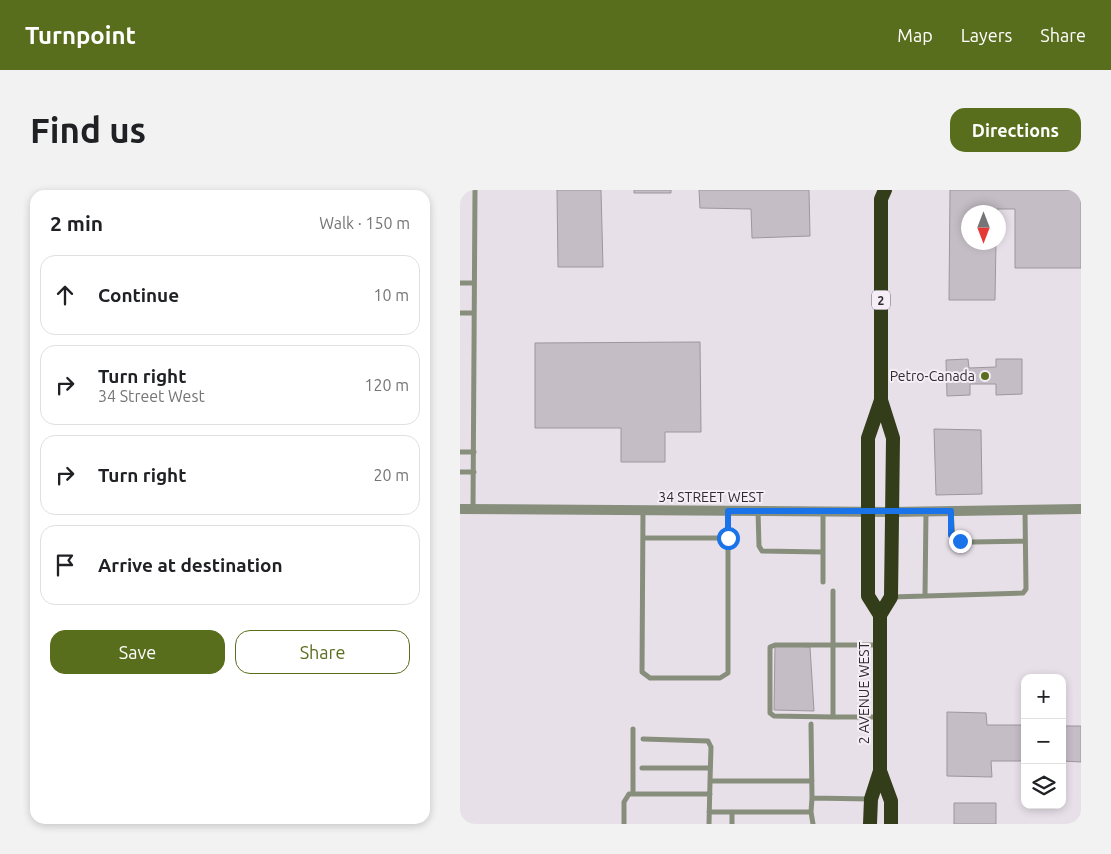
<!DOCTYPE html>
<meta charset="utf-8">
<style>
:root{--surface:#fff;--page:#f2f2f2;--text:#202124;--muted:#757577;--line:#e0e0e0;--accent:#596e1c}
body{margin:0;font-family:Ubuntu,sans-serif;background:var(--page);color:var(--text)}
.controls{position:absolute;right:15px;bottom:15px;display:grid;overflow:hidden;border-radius:10px;box-shadow:0 2px 8px #0003}
.controls button{width:45px;height:45px;display:grid;place-items:center;padding:0;border:0;border-bottom:1px solid var(--line);background:var(--surface);color:var(--text);font:25px sans-serif}
.compass{position:absolute;left:501px;top:15px;width:45px;height:45px;border-radius:50%;background:var(--surface);box-shadow:0 2px 8px #0003;rotate:180deg}
.stop{position:absolute;width:15px;height:15px;margin:-11px;border:4px solid #1a73e8;border-radius:50%;background:#fff}
.stop.end{background:#1a73e8;border-color:#fff;box-shadow:0 1px 5px #0008}
.list{margin:0;padding:0;list-style:none}
h2{display:flex;justify-content:space-between;align-items:center;height:65px;margin:0;padding:0 20px;font-size:21px}
h2 small{font-size:16px;font-weight:400;color:var(--muted)}
.list li{display:grid;grid-template-columns:32px 1fr auto;gap:15px;align-items:center;box-sizing:border-box;height:80px;margin:0 10px 10px;padding:0 10px;border:1px solid var(--line);border-radius:15px}
.list b{display:block;font-size:19px;white-space:nowrap}
.list p{margin:0;font-size:16px;white-space:nowrap;color:var(--muted)}
.list em{font-size:16px;font-style:normal;color:var(--muted)}
.actions{display:flex;gap:10px;padding:15px 20px}
.actions a{flex:1;padding:11px 0;border:1px solid var(--accent);border-radius:15px;text-align:center;font-size:18px;color:var(--accent)}
.actions .main{background:var(--accent);color:#fff}
.icon{flex:none;width:28px;height:28px;fill:none;stroke:currentColor;stroke-width:2;stroke-linecap:round;stroke-linejoin:round}
.map{position:relative;flex:none;width:621px;height:634px;overflow:hidden;border-radius:15px}
header{display:flex;align-items:center;gap:30px;box-sizing:border-box;height:70px;padding:0 25px;background:var(--accent);color:#fff}
header strong{font-size:24px}
nav{display:flex;gap:28px;margin-inline-start:auto;font-size:18px}
.intro{display:flex;align-items:center;justify-content:space-between;box-sizing:border-box;height:120px;padding:0 30px}
h1{margin:0;font-size:35px}
.button{padding:12px 22px;border-radius:15px;background:var(--accent);color:#fff;font-size:18px;font-weight:700}
main{display:flex;gap:30px;padding:0 30px}
aside{flex:1;background:var(--surface);border-radius:15px;box-shadow:0 2px 8px #0003}
.map>svg:first-child{display:block}
.building{fill:#c4bdc5;stroke:#9d969e}
.lines{fill:none;stroke-linecap:round;stroke-linejoin:round}
.service{stroke:#888e7c;stroke-width:5}
.minor{stroke:#888e7c;stroke-width:10}
.trunk{stroke:#333d1a;stroke-width:14}
.route{stroke:#1a73e8;stroke-width:6}
.poi-dot{fill:#596e1c;stroke:#f5eef6;stroke-width:2}
.labels{text-anchor:middle;dominant-baseline:central;stroke-width:4;stroke-linejoin:round;paint-order:stroke}
.shield{fill:#f5eef6;stroke:#6a666b;stroke-width:1}
.shield-label{font-size:12px;font-weight:bold;fill:#2f2c30}
.poi-label{font-size:14px;fill:#2f2c30;stroke:#f5eef6;text-anchor:end}
.street-label{font-size:14px;fill:#2f2c30;stroke:#f5eef6}
</style>
<header>
<strong>Turnpoint</strong>
<nav><a>Map</a><a>Layers</a><a>Share</a></nav>
</header>
<div class="intro"><h1>Find us</h1><a class="button">Directions</a></div>
<main>
<aside>
<h2>2 min<small>Walk · 150 m</small></h2>
<ul class="list">
<li><svg class="icon" aria-label="ahead" viewBox="0 0 24 24"><path d="M12 20V5M6 11l6-6 6 6"/></svg><div><b>Continue</b></div><em>10 m</em></li>
<li><svg class="icon" aria-label="right" viewBox="0 0 24 24"><path d="M7 20v-9h11M14 6l5 5-5 5"/></svg><div><b>Turn right</b><p>34 Street West</p></div><em>120 m</em></li>
<li><svg class="icon" aria-label="right" viewBox="0 0 24 24"><path d="M7 20v-9h11M14 6l5 5-5 5"/></svg><div><b>Turn right</b></div><em>20 m</em></li>
<li><svg class="icon" aria-label="arrive" viewBox="0 0 24 24"><path d="M6 21V4h12l-3 4 3 4H6"/></svg><div><b>Arrive at destination</b></div></li>
</ul>
<div class="actions"><a class="main">Save</a><a>Share</a></div>
</aside>
<div class="map">
<svg width="621" height="634" viewBox="0 0 621 634">
<rect width="100%" height="100%" fill="#e8e0e9"/>
<path class="building" d="M97 0H141L143 77H98Z
M174 0H211V3H174Z
M239 0H349L350 46 292 48 291 19 240 18Z
M490 0H621V78H555V19H537V22H508V52H536L535 110H489Z
M240 152 241 242H205V272H161V238H75V153Z
M508 169 509 178 536 177V169H562V204L536 205V194H510V205L487 206 486 170Z
M474 239 521 240 522 304 476 305Z
M315 455 350 457 354 521 314 520Z
M487 522 526 523 527 535H565V571H531L532 587 487 586Z
M602 536H621V572L602 571Z
M494 613H536V634H494Z"/>
<g class="lines">
<path class="service" d="M0 93H14
M0 123H14
M0 262H14
M0 282H14
M13 319 15 0
M183 320 182 482 190 488H260L268 483V321
M298 321 299 356 302 361 363 362
M491 321 493 348 506 352
M183 348H268
M512 352 565 351
M363 392V322
M373 401V527H420
M465 406 466 322
M432 407 563 403 566 399 565 320
M373 527 314 526 310 523V457L315 455H420
M351 534 352 608 410 609
M173 539V604
M183 549 248 551 251 557 250 591
M182 578H250
M249 622H351L352 608
M272 622V634
M351 622 353 634
M164 634V612L169 604H250
M249 634 250 591H352"/>
<path class="minor" d="M0 319 432 322 621 319"/>
<path class="trunk" d="M420 425 408 406V248L421 210
M420 581 431 611V634
M410 634 411 609 420 581V425L431 407 433 248 421 210V9L425 0"/>
</g>
<g class="lines">
<path class="route" d="M268 348V321H491V345L500 351"/>
</g>
<circle class="poi-dot" cx="525" cy="186" r="5"/>
<g class="labels">
<rect class="shield" x="412" y="100.5" width="18" height="19" rx="4"/>
<g class="shield-label">
<text x="421" y="110">2</text>
</g>
<g class="poi-label">
<text x="515" y="186">Petro-Canada</text>
</g>
<g class="street-label">
<text x="251" y="307">34 STREET WEST</text>
<text transform="translate(404 503) rotate(-90)">2 AVENUE WEST</text>
</g>
</g>
</svg>
<div class="controls">
<button>+</button>
<button>−</button>
<button><svg class="icon" aria-label="layers" viewBox="0 0 24 24"><path d="M12 4l9 5-9 5-9-5zM3 14l9 5 9-5"/></svg></button>
</div>
<svg class="compass" viewBox="-18 -18 36 36"><path d="M0-13l5 13h-10z" fill="#e53935"/><path d="M0 13l5-13h-10z" fill="#757577"/></svg>
<div class="stop" style="left:268px;top:348px"></div>
<div class="stop end" style="left:500px;top:351px"></div>
</div>
</main>
